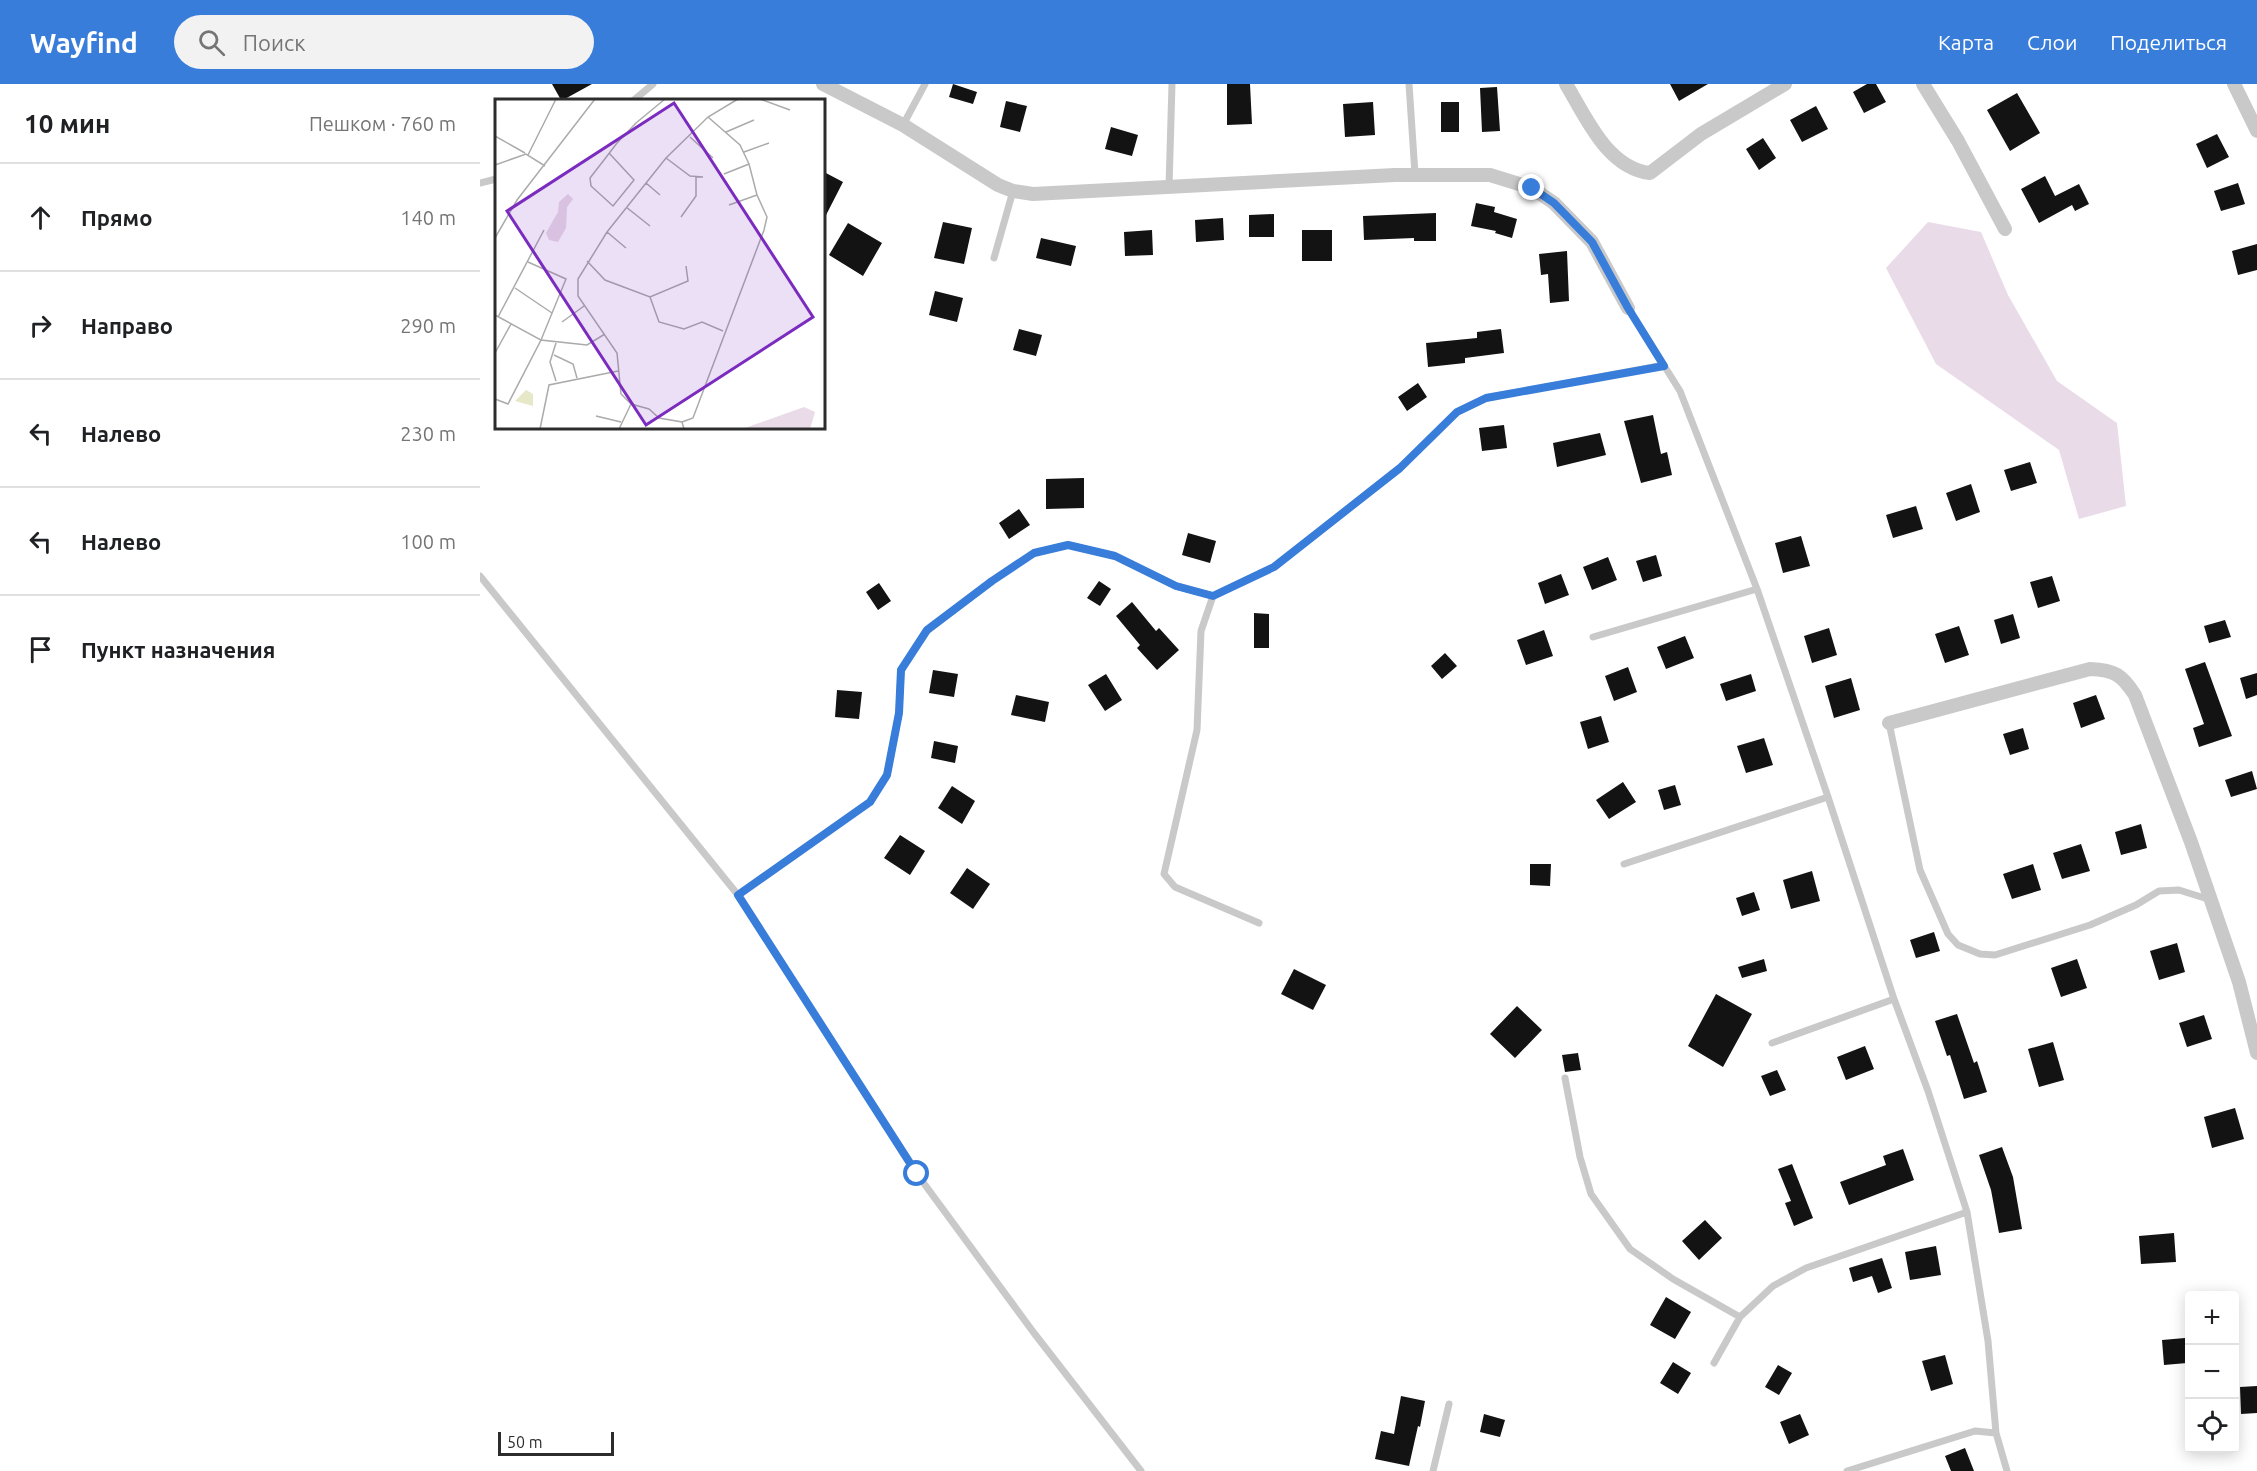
<!DOCTYPE html>
<html lang="ru">
<meta charset="utf-8">
<style>
:root{--surface:#fff;--page:#f2f2f2;--text:#202124;--muted:#757577;--line:#e0e0e0;--accent:#387dda}
body{margin:0;font-family:Ubuntu,sans-serif;background:var(--page);color:var(--text)}
.controls{position:absolute;right:18px;bottom:18px;display:grid;overflow:hidden;border-radius:6px;box-shadow:0 3px 15px #0003}
.controls button{width:54px;height:54px;display:grid;place-items:center;padding:0;border:0;border-bottom:2px solid var(--line);background:var(--surface);color:var(--text);font:30px sans-serif}
.scale{position:absolute;left:18px;bottom:15px;width:116px;box-sizing:border-box;padding-left:6px;border:3px solid #2c2c2c;border-top:0;font-size:16px;line-height:21px;white-space:nowrap;color:#2c2c2c;-webkit-text-stroke:4px #fff;paint-order:stroke}
.stop{position:absolute;width:18px;height:18px;margin:-14px;border:4px solid #387dda;border-radius:50%;background:#fff}
.stop.end{background:#387dda;border-color:#fff;box-shadow:0 2px 6px #0008}
.list{margin:0;padding:0;list-style:none}
h2{display:flex;justify-content:space-between;align-items:center;height:78px;margin:0;padding:0 24px;font-size:26px}
h2 small{font-size:20px;font-weight:400;color:var(--muted)}
.list li{display:grid;grid-template-columns:39px 1fr auto;gap:18px;align-items:center;box-sizing:border-box;height:108px;padding:0 24px;border-top:2px solid var(--line)}
.list b{display:block;font-size:22px;white-space:nowrap}
.list em{font-size:20px;font-style:normal;color:var(--muted)}
.icon{flex:none;width:33px;height:33px;fill:none;stroke:currentColor;stroke-width:2;stroke-linecap:round;stroke-linejoin:round}
.map{position:relative;flex:none;width:1777px;height:1387px;overflow:hidden}
header{display:flex;align-items:center;gap:36px;box-sizing:border-box;height:84px;padding:0 30px;background:var(--accent);color:#fff}
header strong{font-size:28px}
nav{display:flex;gap:33px;margin-inline-start:auto;font-size:21px}
.search{width:420px;height:54px;background:var(--page);display:flex;align-items:center;gap:15px;box-sizing:border-box;padding:0 21px;border-radius:33px;color:var(--muted);font-size:22px}
main{display:flex}
aside{flex:1;background:var(--surface)}
.map>svg:first-child{display:block}
.green{fill:#e9dbe8}
.building{fill:#131313}
.lines{fill:none;stroke-linecap:round;stroke-linejoin:round}
.lane{stroke:#c9c9c9;stroke-width:7}
.street{stroke:#c9c9c9;stroke-width:14}
.route{stroke:#387dda;stroke-width:8}
.inset-road{fill:none;stroke:#ababab;stroke-width:1.5}
.view{fill:#7b2cbf;fill-opacity:0.15;stroke:#7b2cbf;stroke-width:3}
.inset-edge{fill:none;stroke:#2c2c2c;stroke-width:3}
</style>
<header>
<strong>Wayfind</strong>
<div class="search"><svg class="icon" aria-label="search" viewBox="0 0 24 24"><circle cx="10" cy="10" r="6"/><path d="M15 15l6 6"/></svg>Поиск</div>
<nav><a>Карта</a><a>Слои</a><a>Поделиться</a></nav>
</header>
<main>
<aside>
<h2>10 мин<small>Пешком · 760 m</small></h2>
<ul class="list">
<li><svg class="icon" aria-label="ahead" viewBox="0 0 24 24"><path d="M12 20V5M6 11l6-6 6 6"/></svg><div><b>Прямо</b></div><em>140 m</em></li>
<li><svg class="icon" aria-label="right" viewBox="0 0 24 24"><path d="M7 20v-9h11M14 6l5 5-5 5"/></svg><div><b>Направо</b></div><em>290 m</em></li>
<li><svg class="icon" aria-label="left" viewBox="0 0 24 24"><path d="M17 20v-9H6M10 6l-5 5 5 5"/></svg><div><b>Налево</b></div><em>230 m</em></li>
<li><svg class="icon" aria-label="left" viewBox="0 0 24 24"><path d="M17 20v-9H6M10 6l-5 5 5 5"/></svg><div><b>Налево</b></div><em>100 m</em></li>
<li><svg class="icon" aria-label="arrive" viewBox="0 0 24 24"><path d="M6 21V4h12l-3 4 3 4H6"/></svg><div><b>Пункт назначения</b></div></li>
</ul>
</aside>
<div class="map">
<svg width="1777" height="1387" viewBox="0 0 1777 1387">
<rect width="100%" height="100%" fill="#fff"/>
<path class="green" d="M1448 138 1501 148 1528 211 1577 297 1637 339 1646 422 1599 435 1579 366 1456 280 1406 184Z"/>
<path class="building" d="M72 0H112L83 16H81Z
M473 0 497 8 493 20 469 13Z
M747 0H770L772 40 747 41Z
M1190 0H1228L1199 17Z
M1387 0H1396L1406 18 1384 29 1373 8Z
M1017 3 1020 47 1002 48 1000 4Z
M1537 9 1560 49 1530 67 1507 26Z
M526 17 547 22 540 48 520 43Z
M893 18 895 51 865 53 863 20Z
M961 18H979V48H961Z
M1336 22 1348 45 1322 58 1310 36Z
M631 43 658 51 652 72 625 65Z
M1737 50 1749 73 1727 84 1716 60Z
M1283 54 1296 74 1279 86 1266 65Z
M344 88 363 98 344 135Z
M1565 92 1575 112 1599 100 1609 120 1595 127 1592 121 1559 139 1541 105Z
M1758 99 1765 120 1741 127 1734 107Z
M996 119 1015 123 1014 128 1037 135 1032 154 1015 149 1016 147 991 142Z
M956 129V157H934V154L884 156 883 132Z
M794 130V153H769V131Z
M743 134 744 156 716 158 715 136Z
M463 138 492 144 484 180 454 174Z
M368 139 402 159 383 192 349 171Z
M672 146 673 171 645 172 644 148Z
M822 146H852V177H822Z
M561 154 596 162 591 182 556 174Z
M1777 160V186L1758 191 1752 167Z
M1087 167 1089 217 1070 219 1068 190 1061 191 1059 170Z
M455 207 483 214 477 238 449 231Z
M539 245 562 251 556 272 533 266Z
M1021 245 1024 269 985 274V279L948 283 946 259 997 254V248Z
M938 299 947 313 927 327 918 313Z
M1173 331 1181 370 1187 368 1192 391 1161 399 1144 337Z
M1024 341 1027 364 1002 367 999 344Z
M1120 349 1126 371 1077 383 1073 359Z
M1550 378 1557 399 1531 407 1524 386Z
M604 394V424L566 425V395Z
M1491 400 1500 428 1476 437 1466 409Z
M1436 422 1443 445 1413 454 1406 431Z
M539 425 550 441 529 455 519 439Z
M708 449 736 457 730 479 702 471Z
M1321 452 1330 482 1303 489 1295 459Z
M1176 471 1182 492 1163 498 1156 477Z
M1128 473 1137 496 1112 506 1103 483Z
M1081 490 1089 511 1065 520 1058 499Z
M1572 492 1580 517 1558 524 1550 498Z
M619 497 631 505 620 522 607 514Z
M399 499 411 517 398 526 386 508Z
M652 518 676 547 679 544 699 566 677 586 657 564 660 561 636 532Z
M774 529 789 530V564H774Z
M1533 530 1540 554 1521 560 1514 536Z
M1745 536 1751 553 1729 559 1724 542Z
M1479 542 1489 571 1465 579 1455 550Z
M1349 544 1357 571 1332 579 1324 552Z
M1064 546 1073 572 1046 581 1037 556Z
M1205 552 1214 574 1186 585 1177 563Z
M965 569 977 582 962 595 951 582Z
M1725 578 1752 652 1719 663 1713 644 1724 640 1705 585Z
M1148 583 1157 608 1134 617 1125 592Z
M453 586 478 590 474 613 449 609Z
M1777 589V611L1766 615 1760 594Z
M626 590 642 616 625 627 608 601Z
M1271 590 1276 607 1246 617 1240 600Z
M1371 594 1380 626 1354 634 1345 602Z
M357 606 382 608 379 635 355 633Z
M536 611 569 618 565 638 531 631Z
M1616 611 1625 635 1601 644 1593 619Z
M1121 632 1129 658 1108 665 1100 638Z
M1543 644 1549 665 1530 671 1523 650Z
M1284 654 1293 681 1266 689 1257 662Z
M454 657 478 662 475 679 451 674Z
M1772 687 1777 705 1751 713 1745 696Z
M1143 698 1156 718 1129 735 1116 716Z
M1195 701 1201 721 1184 726 1178 706Z
M472 702 495 717 482 740 458 724Z
M1661 740 1667 764 1641 771 1635 748Z
M420 751 445 767 430 791 404 774Z
M1601 760 1610 787 1582 795 1573 769Z
M1050 780H1071L1070 802 1050 801Z
M1553 780 1561 806 1532 815 1523 790Z
M487 784 510 800 493 825 470 809Z
M1332 787 1340 817 1311 825 1303 796Z
M1274 808 1280 826 1262 832 1256 814Z
M1454 848 1460 867 1436 874 1430 856Z
M1697 859 1705 888 1679 896 1670 867Z
M1284 875 1287 887 1262 894 1258 883Z
M1597 875 1607 904 1581 913 1571 884Z
M814 885 846 901 833 926 801 910Z
M1236 910 1272 930 1243 983 1208 962Z
M1037 922 1062 946 1035 974 1010 950Z
M1477 930 1494 979 1497 977 1507 1008 1484 1015 1470 971 1467 972 1455 937Z
M1724 931 1732 955 1707 963 1699 939Z
M1573 958 1584 996 1559 1003 1548 965Z
M1385 962 1394 985 1366 996 1357 973Z
M1098 969 1101 986 1085 988 1082 971Z
M1297 986 1306 1006 1290 1012 1281 992Z
M1755 1024 1764 1055 1732 1064 1724 1033Z
M1522 1063 1533 1093 1542 1145 1519 1149 1511 1106 1499 1071Z
M1423 1065 1434 1096 1369 1121 1360 1098 1406 1081 1403 1072Z
M1312 1080 1333 1134 1314 1142 1305 1119 1311 1117 1298 1085Z
M1225 1136 1242 1154 1219 1176 1202 1157Z
M1694 1149 1696 1178 1661 1180 1659 1152Z
M1456 1162 1461 1191 1430 1196 1425 1168Z
M1402 1174 1412 1204 1398 1209 1392 1192 1373 1198 1369 1184Z
M1186 1213 1211 1228 1195 1255 1170 1241Z
M1705 1254 1707 1279 1684 1281 1682 1256Z
M1465 1271 1473 1300 1451 1307 1442 1277Z
M1193 1278 1211 1289 1198 1310 1180 1299Z
M1298 1281 1312 1289 1299 1311 1285 1303Z
M1777 1302V1329L1761 1330 1760 1303Z
M921 1312 945 1317 940 1343 938 1342 929 1382 895 1375 901 1347 914 1350Z
M1004 1330 1025 1336 1020 1353 1000 1348Z
M1320 1330 1329 1351 1309 1360 1300 1338Z
M1485 1364 1494 1387H1471L1465 1372Z"/>
<g class="lines">
<path class="lane" d="M929 0 935 90
M154 16 173 0
M423 41 445 0
M0 99 16 95
M689 103 692 0
M514 174 533 107
M1148 224 1200 307 1277 505 1348 713 1414 915 1448 1007 1487 1128 1508 1257 1516 1349 1527 1387
M0 492 258 811 437 1090 554 1249 661 1387
M1113 553 1277 505
M1409 639 1440 786 1468 850 1478 861 1500 870 1515 871 1610 841 1656 821 1679 807 1699 806 1731 816
M1144 780 1348 713
M258 811 390 718 407 691 419 629 421 586 447 547 512 497 554 469 588 461 635 472 696 502 733 512
M779 839 695 803 684 790 717 646 721 547 733 512 794 483 920 384 977 328 1006 314 1184 281
M1292 959 1414 915
M1085 994 1100 1073 1111 1110 1150 1165 1193 1195 1260 1233
M1234 1279 1260 1233 1293 1202 1326 1184 1487 1128
M953 1387 969 1320
M1367 1387 1495 1347 1516 1349"/>
<path class="street" d="M343 0 423 41 518 101 533 107 553 110 915 91H1010L1052 104 1074 119 1112 158 1148 224
M1086 0C1106 33 1127 84 1170 89L1221 50 1305 0
M1443 0 1478 57 1525 145
M1754 0 1777 47
M1409 639 1610 585C1635 586 1642 591 1655 611L1711 758 1759 898 1777 969"/>
</g>
<g class="lines">
<path class="route" d="M437 1090 258 811 390 718 407 691 419 629 421 586 447 546 512 497 554 469 588 461 635 472 696 502 733 512 794 483 920 384 977 328 1006 314 1184 282 1148 224 1112 158 1074 119 1052 104"/>
</g>
<g transform="translate(15 15)">
<rect width="330" height="330" fill="#fff"/>
<path d="M73 95 78 100 72 108 71 129 63 143 54 141 51 134 63 113 64 103ZM309 308 320 313 315 330H247Z" fill="#e9dbe8"/>
<path d="M31 291 38 295V307L20 302Z" fill="#e7e8c7"/>
<path class="inset-road" d="M265 0 295 11M213 18 245 46 254 65 229 75M231 33 259 21M0 37 30 54M195 38 218 59M249 53 274 44M114 54 139 81 118 107 96 87 95 79 109 61 122 44 141 24 170 0M33 56 61 0M171 59 195 77 208 78M0 66 31 55 50 67M151 84 165 96M234 106 262 96 254 65M131 108 155 127M186 118 201 97V78M112 133 131 149M0 139 22 101 100 0M92 162 110 181 155 198 193 182 191 167M33 163 71 180 46 241 92 246 110 235M20 189 57 214M155 198 164 223 189 230 207 223 228 232M0 216 46 241 13 305 0 300M3 218 49 131M67 223 89 207M0 254 16 225M59 256 78 265 82 279M61 282 55 263 61 244M136 305 154 310 164 319 187 323 189 330M101 317 126 323M187 323 198 319 269 131 272 118 262 96M45 330 54 286 123 272M124 330 136 305 126 295 122 254 83 197V180L112 133 171 59 213 18 243 0"/>
<path class="view" d="M179 4 318 218 151 326 12 112Z"/>
<rect width="330" height="330" class="inset-edge"/>
</g>
</svg>
<div class="controls">
<button>+</button>
<button>−</button>
<button><svg class="icon" aria-label="locate" viewBox="0 0 24 24"><circle cx="12" cy="12" r="6"/><path d="M12 2v4M12 18v4M2 12h4M18 12h4"/></svg></button>
</div>
<div class="scale">50 m</div>
<div class="stop" style="left:437px;top:1090px"></div>
<div class="stop end" style="left:1052px;top:104px"></div>
</div>
</main>
